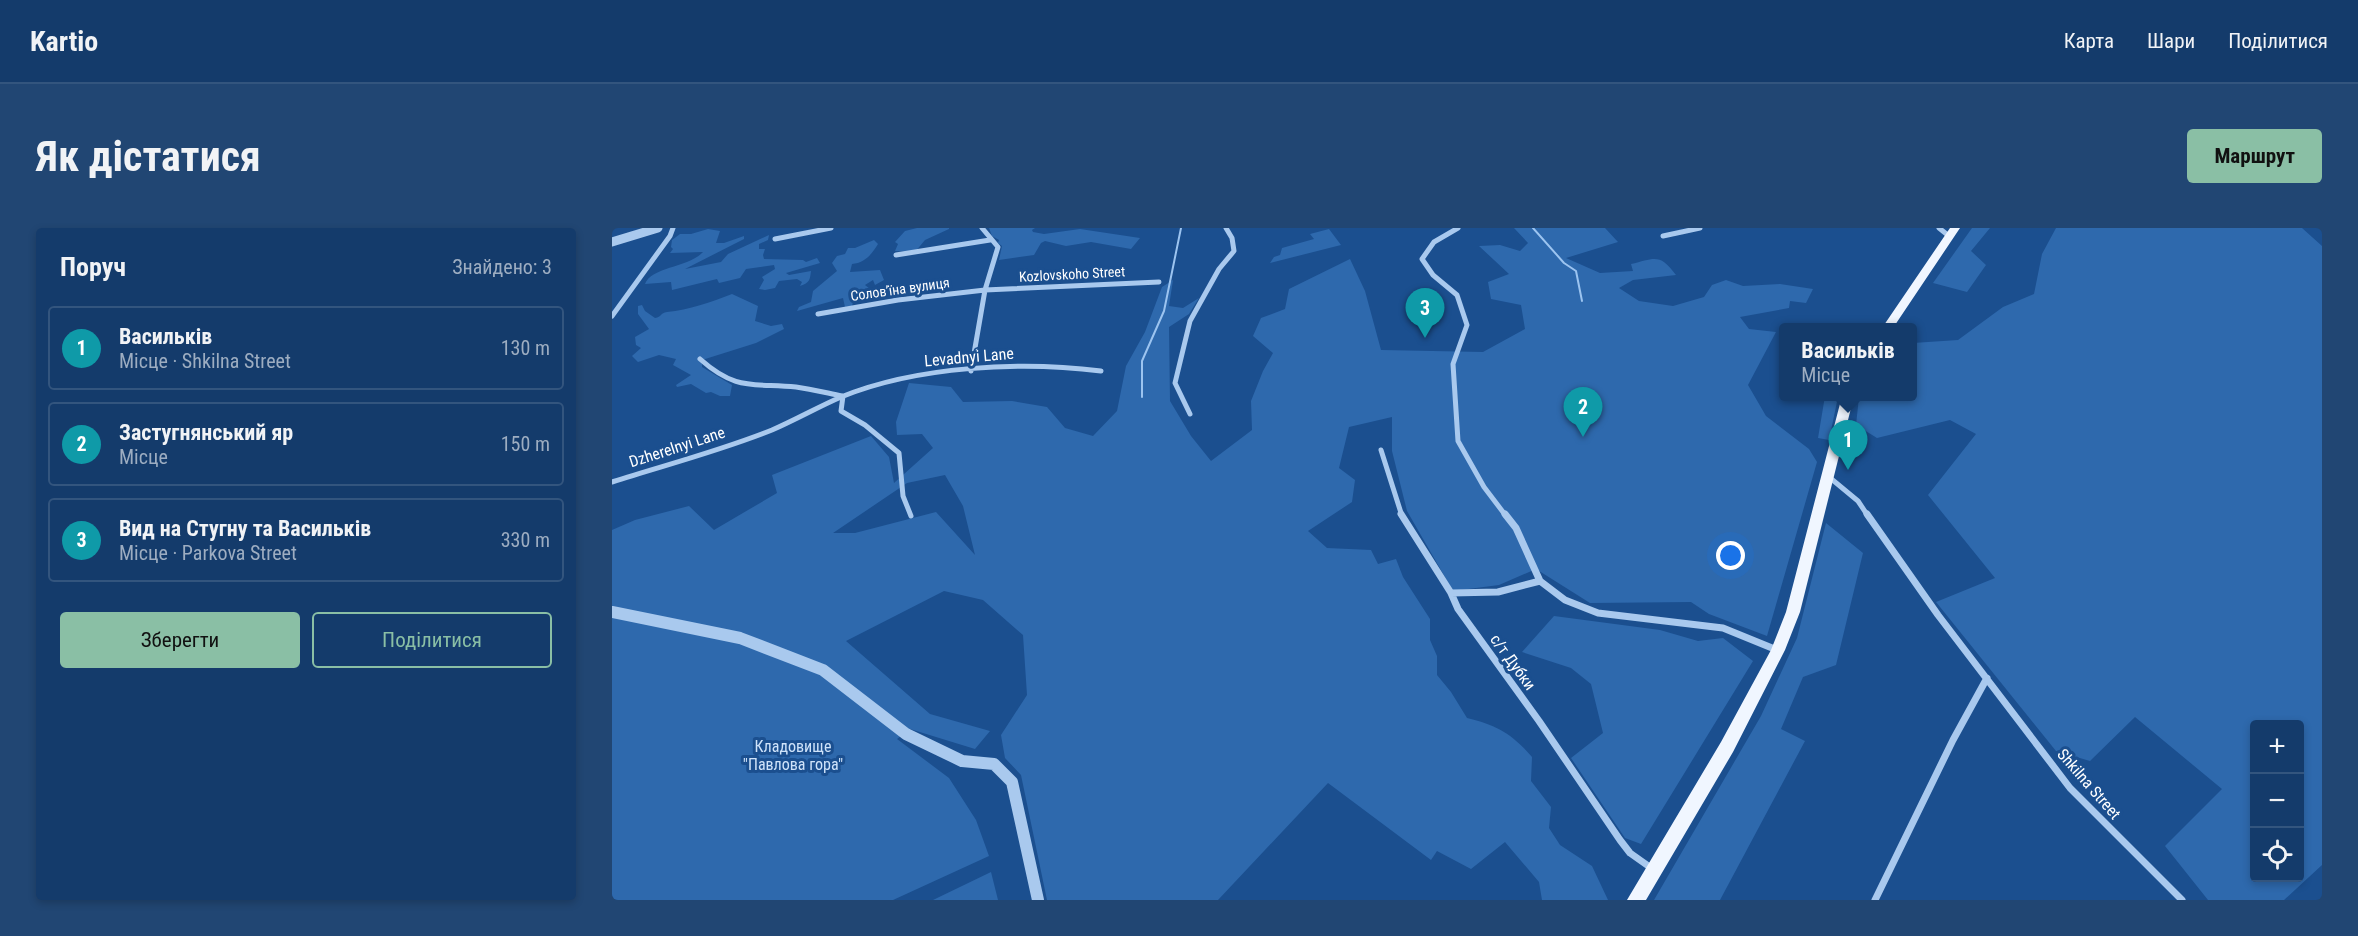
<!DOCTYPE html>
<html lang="uk">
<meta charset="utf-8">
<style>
:root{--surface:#143b6b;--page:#214673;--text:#f1f3f6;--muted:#9dadc1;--line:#33557e;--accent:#8abfa5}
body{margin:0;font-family:"Roboto Condensed",sans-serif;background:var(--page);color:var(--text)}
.controls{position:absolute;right:18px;bottom:18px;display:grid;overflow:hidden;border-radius:6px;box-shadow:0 3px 9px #0003}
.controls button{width:54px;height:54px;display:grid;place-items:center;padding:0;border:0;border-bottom:2px solid var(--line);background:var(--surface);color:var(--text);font:30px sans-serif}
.you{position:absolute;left:1119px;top:328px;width:21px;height:21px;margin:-15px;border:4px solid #fff;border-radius:50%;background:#1a73e8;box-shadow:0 0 0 9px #1a73e833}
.badge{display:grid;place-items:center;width:39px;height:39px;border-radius:50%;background:var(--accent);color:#fff;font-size:20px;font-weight:700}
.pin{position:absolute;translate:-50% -50px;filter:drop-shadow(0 2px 3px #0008)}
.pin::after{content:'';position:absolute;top:32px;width:21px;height:18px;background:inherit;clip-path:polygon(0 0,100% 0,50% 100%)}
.popup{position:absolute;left:1167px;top:95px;width:138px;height:78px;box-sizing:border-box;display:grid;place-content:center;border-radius:6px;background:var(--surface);filter:drop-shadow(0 2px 4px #0005);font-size:20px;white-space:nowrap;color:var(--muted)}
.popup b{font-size:22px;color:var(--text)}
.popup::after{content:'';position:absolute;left:50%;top:100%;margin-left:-12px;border:12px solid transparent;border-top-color:var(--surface)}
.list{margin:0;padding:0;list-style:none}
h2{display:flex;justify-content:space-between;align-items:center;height:78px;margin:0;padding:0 24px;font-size:26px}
h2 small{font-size:20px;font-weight:400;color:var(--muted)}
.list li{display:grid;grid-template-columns:39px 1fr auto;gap:18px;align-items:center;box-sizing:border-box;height:84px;margin:0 12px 12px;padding:0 12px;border:2px solid var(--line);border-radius:6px}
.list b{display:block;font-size:22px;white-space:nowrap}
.list p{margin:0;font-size:20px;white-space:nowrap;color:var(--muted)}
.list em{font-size:20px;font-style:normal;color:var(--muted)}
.actions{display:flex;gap:12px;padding:18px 24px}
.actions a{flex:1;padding:14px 0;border:2px solid var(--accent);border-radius:6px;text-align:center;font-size:21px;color:var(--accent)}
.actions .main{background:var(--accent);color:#111}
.icon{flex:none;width:33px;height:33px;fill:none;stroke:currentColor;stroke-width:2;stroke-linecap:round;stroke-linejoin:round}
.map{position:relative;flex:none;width:1710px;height:672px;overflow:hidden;border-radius:6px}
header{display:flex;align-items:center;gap:36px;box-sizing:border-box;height:84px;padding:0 30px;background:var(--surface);border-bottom:2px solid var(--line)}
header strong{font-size:28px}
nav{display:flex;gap:33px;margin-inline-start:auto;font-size:21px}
.intro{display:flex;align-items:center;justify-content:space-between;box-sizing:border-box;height:144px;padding:0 36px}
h1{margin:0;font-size:42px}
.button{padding:15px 27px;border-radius:6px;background:var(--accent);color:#111;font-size:21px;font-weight:700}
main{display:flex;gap:36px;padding:0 36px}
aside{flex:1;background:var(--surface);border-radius:6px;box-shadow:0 3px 9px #0003}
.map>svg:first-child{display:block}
.green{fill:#2e69ad;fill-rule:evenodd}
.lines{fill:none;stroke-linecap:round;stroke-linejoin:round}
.stream{stroke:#9cc4f0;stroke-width:2}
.minor-far1{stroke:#a9c9ee;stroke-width:5}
.minor{stroke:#a9c9ee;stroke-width:7}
.tertiary-far1{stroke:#a9c9ee;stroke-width:9}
.tertiary{stroke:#a9c9ee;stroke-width:12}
.primary{fill:#f0f6ff;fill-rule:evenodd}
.labels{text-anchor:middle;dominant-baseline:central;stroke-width:6;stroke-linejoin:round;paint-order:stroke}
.far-street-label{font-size:14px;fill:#fff;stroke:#1b4f8f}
.street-label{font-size:16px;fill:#fff;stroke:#1b4f8f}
.park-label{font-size:16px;fill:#cfe3fa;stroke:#1b4f8f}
</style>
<header>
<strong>Kartio</strong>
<nav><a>Карта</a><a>Шари</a><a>Поділитися</a></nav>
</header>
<div class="intro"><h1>Як дістатися</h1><a class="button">Маршрут</a></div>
<main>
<aside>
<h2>Поруч<small>Знайдено: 3</small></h2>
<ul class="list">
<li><span class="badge" style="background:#0f9aa8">1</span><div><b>Васильків</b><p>Місце · Shkilna Street</p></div><em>130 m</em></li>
<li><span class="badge" style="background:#0f9aa8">2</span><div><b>Застугнянський яр</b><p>Місце</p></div><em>150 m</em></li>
<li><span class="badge" style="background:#0f9aa8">3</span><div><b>Вид на Стугну та Васильків</b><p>Місце · Parkova Street</p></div><em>330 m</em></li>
</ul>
<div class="actions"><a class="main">Зберегти</a><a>Поділитися</a></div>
</aside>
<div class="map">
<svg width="1710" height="672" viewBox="0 0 1710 672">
<rect width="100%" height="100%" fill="#1b4f8f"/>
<path class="green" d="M305 0H337V1L313 12 303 24 283 23 286 16 283 14 293 3Z
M423 0 420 2 421 4 432 6 468 1 528 10 519 21 479 14 454 18 433 13 429 15 422 27 387 32 390 18 386 15 387 12 380 8 377 0Z
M902 0H993L1006 14 954 30 988 45 1021 43 1019 36C1043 30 1048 25 1064 47L1021 52 1007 60 1027 73 1061 78 1092 69 1100 57 1114 52 1131 58 1168 56 1201 61 1194 75 1178 73 1177 80 1128 89 1137 101 1164 104 1136 157 1154 188 1197 221 1205 234 1155 408 1097 386 1079 374 978 375 924 341 887 357 841 363 795 283 780 223V189L737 199 727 240 743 252 740 274 696 303 715 320 759 322 766 336 784 331 791 349 818 391V412L825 428V447L839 464 855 490C885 497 900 506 920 529L919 553 939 579 937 600 948 617 980 638 996 672H930L927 654 893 614 859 641 825 623 819 632 716 555 606 672H435L409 547 393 530 389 507 415 467 411 407 371 372 332 363 234 413 318 486 378 503 363 521 298 501 285 511 337 550 364 592 377 628 281 672H0V302L23 292 77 278 102 302 165 265 160 247 259 208 277 229 282 255 321 220 310 206 285 207 284 194 297 155 339 159 351 174 400 173 435 179 453 200 481 208 505 183 514 138 533 104 550 59 561 52 557 78 571 80 587 70 577 86 557 99 558 173 579 208 599 233 640 202 639 173 651 143 661 125 641 108 649 90 673 81 677 61 738 31 753 63 769 122 871 124 913 101 909 77 879 71 876 54 897 46 867 18 888 17 908 23 916 15ZM333 247 351 278 363 327 324 284 243 305H221L295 255Z
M1360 0H1378L1359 23 1374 37 1355 64 1321 55Z
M1444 0H1690L1710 18V637L1672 672H1596L1553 618 1610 561 1523 489 1478 533 1444 523 1324 374 1383 350 1316 267 1364 206 1338 192 1265 210 1244 197 1247 169 1300 168 1301 115 1346 112 1391 79 1422 66 1430 26ZM1642 496H1688V650H1642Z
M96 1 108 3 104 15H112L132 8V11L73 41 109 34 116 26 157 7 156 12 147 16V21H153L151 27 152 31 191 32 194 34 205 30 208 35 174 45 177 47 199 43C198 51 198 55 188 58L190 54 185 51 167 53 163 60 153 62 147 61 152 52 150 49 163 41 162 37 134 41 128 50 107 55 105 51 60 62 59 54 33 56C39 39 78 39 91 24L58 25 61 21 59 19 60 12 68 6H79Z
M717 1 729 17 658 35 662 29 668 27 670 20 702 11 698 6Z
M262 12 266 16C260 26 253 35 240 36L238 44 268 42 272 52 263 57 261 52 253 57 258 61 255 65 243 67 240 78 233 79 231 70 185 83 187 79 199 74 201 63 225 43 220 35 225 28 233 26 236 20H243Z
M120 66 146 78 143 93 159 98 170 96 172 101 144 115 90 132V139L120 157 118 168H108L99 164 94 165 79 156 65 159 64 157 79 147 61 137 64 131 47 127 26 134 20 128 29 120 24 117 23 109 37 101 26 86V78L30 77 33 83 43 90C50 89 48 85 55 84 77 82 99 74 120 66Z
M1213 168 1226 169 1217 212 1206 210Z
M1214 295 1251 325 1224 437 1191 449 1169 501 1193 513 1108 672H1042L1149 488 1185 410Z
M942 388 1048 402 1086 413 1111 410 1141 433 1029 616 1013 610 959 530 991 505 979 456 959 440 910 424Z
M379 644 386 672H321Z"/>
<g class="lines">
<path class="stream" d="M921 0 952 35 964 43 970 73
M530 169V133L552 83 569 0"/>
<path class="minor-far1" d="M846 0 822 14 810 31 821 47 845 67 855 97 841 136 846 213 872 259 894 288
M1327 0 1337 8
M1051 8 1088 0
M163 11 219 0
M284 27 378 12
M206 86 286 72 373 62 547 54
M0 88 58 8 61 0
M88 131C124 163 140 155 184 159 199 161 215 165 230 168
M359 143 373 62 386 19 370 0
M231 168 229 183 253 197 287 225 291 268 299 288
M578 186 563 155 578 93 607 41 622 23 620 10 614 0
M769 222 790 288
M1217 249 1246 273 1256 288
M0 254C53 237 108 223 160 202 183 192 206 179 229 169 305 138 409 133 489 143"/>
<path class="minor" d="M789 286 839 365 846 381 927 493 1008 612 1018 625 1042 642
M893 286 904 300 928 353
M1255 286 1326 387 1458 560 1570 672
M839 365 886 364 928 353 953 372 986 385 1111 400 1165 422
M1263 672 1341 512 1375 450"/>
<path class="tertiary-far1" d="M0 14 46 0"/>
<path class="tertiary" d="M0 384 128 410 211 442 294 506 350 533 382 536 400 554 426 672"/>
<path class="primary" d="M1338 0H1348L1281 100H1270Z
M1230 168H1242L1188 384 1173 422 1121 524 1034 672H1015L1109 514 1159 422 1174 384Z"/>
</g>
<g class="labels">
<g class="far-street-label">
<text transform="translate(460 46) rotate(-3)">Kozlovskoho Street</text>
<text transform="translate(288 61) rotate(-8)">Соловʼїна вулиця</text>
</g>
<g class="street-label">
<text transform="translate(357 129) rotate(-5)">Levadnyi Lane</text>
<text transform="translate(65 219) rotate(-18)">Dzherelnyi Lane</text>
<text transform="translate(901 434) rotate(54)">с/т Дубки</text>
<text transform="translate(1477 556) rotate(49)">Shkilna Street</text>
</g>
<g class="park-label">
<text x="181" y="518">Кладовище<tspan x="181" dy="18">"Павлова гора"</tspan></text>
</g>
</g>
</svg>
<div class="controls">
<button>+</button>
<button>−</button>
<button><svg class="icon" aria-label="locate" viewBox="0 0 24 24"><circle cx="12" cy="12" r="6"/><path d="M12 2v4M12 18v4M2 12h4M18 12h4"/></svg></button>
</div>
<div class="you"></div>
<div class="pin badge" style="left:1236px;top:242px;background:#0f9aa8">1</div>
<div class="popup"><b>Васильків</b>Місце</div>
<div class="pin badge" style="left:971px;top:209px;background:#0f9aa8">2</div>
<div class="pin badge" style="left:813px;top:110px;background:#0f9aa8">3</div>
</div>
</main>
